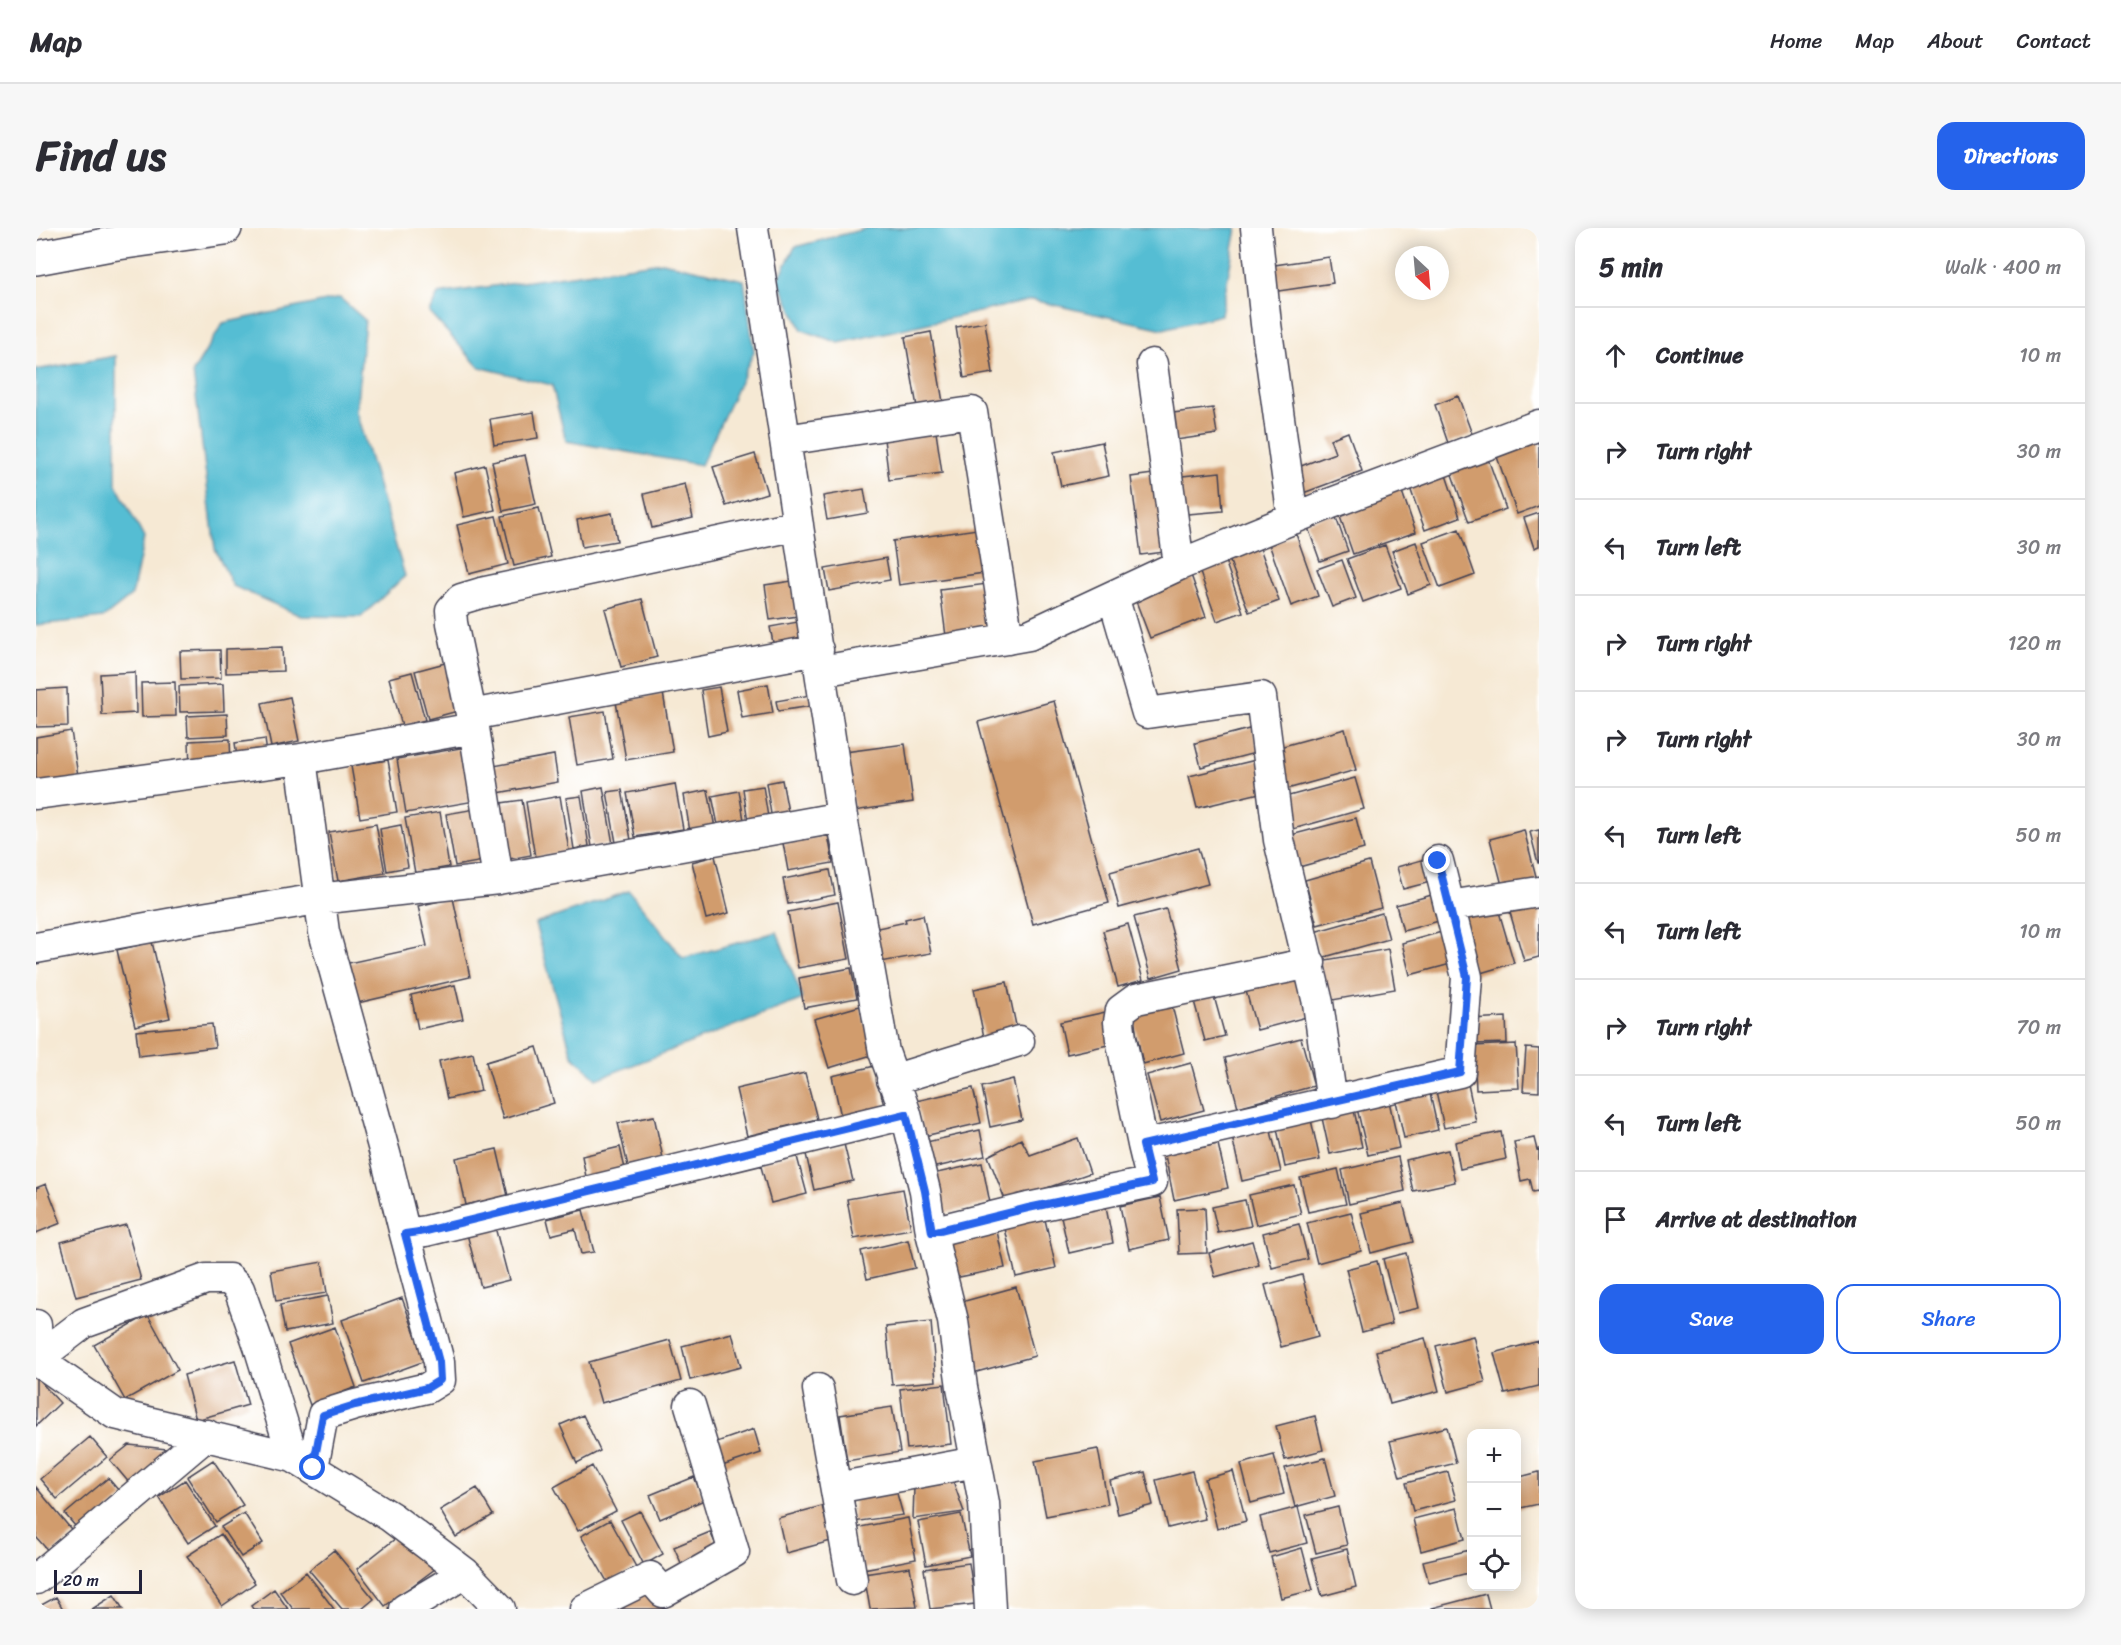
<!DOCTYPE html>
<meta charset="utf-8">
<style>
:root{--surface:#fff;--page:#f7f7f7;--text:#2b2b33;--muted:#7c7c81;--line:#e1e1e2;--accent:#2563eb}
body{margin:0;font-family:Sriracha,sans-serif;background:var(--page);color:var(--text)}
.controls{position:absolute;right:18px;bottom:18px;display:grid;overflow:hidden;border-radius:12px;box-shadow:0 3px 15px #0003}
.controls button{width:54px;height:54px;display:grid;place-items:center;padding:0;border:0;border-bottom:2px solid var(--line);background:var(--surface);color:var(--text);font:30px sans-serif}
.compass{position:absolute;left:1359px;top:18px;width:54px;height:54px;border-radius:50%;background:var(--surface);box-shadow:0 3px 15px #0003;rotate:154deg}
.scale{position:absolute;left:18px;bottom:15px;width:88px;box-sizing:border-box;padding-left:6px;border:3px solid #22223b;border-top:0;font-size:16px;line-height:21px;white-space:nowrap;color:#22223b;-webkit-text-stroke:4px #fff;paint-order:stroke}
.stop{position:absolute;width:18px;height:18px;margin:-14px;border:4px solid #2563eb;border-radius:50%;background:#fff}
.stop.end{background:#2563eb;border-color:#fff;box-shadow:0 2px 6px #0008}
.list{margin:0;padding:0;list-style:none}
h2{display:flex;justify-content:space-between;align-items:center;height:78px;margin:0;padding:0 24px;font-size:26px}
h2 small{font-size:20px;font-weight:400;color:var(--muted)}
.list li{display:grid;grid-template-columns:39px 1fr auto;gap:18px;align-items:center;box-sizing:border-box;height:96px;padding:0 24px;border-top:2px solid var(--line)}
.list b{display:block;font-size:22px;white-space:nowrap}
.list em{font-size:20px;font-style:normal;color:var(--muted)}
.actions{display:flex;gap:12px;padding:18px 24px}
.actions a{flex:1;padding:14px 0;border:2px solid var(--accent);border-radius:18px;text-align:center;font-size:21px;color:var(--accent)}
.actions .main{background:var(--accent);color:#fff}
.icon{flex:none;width:33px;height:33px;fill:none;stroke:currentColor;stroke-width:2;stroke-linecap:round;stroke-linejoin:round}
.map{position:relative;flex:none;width:1503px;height:1381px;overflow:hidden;border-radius:18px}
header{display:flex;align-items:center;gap:36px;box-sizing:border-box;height:84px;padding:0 30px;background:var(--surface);border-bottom:2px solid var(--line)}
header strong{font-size:28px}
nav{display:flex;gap:33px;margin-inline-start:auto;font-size:21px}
.intro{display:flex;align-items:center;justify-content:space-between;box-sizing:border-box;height:144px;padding:0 36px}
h1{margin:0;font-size:42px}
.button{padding:15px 27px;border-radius:18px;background:var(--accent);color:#fff;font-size:21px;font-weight:700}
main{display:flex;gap:36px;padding:0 36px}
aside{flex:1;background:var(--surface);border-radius:18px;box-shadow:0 3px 15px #0003}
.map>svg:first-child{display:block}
.water{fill:#55bdd3;stroke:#3c7087;stroke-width:1.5}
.building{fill:#d19c6d}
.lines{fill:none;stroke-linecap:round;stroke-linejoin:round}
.street-casing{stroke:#424052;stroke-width:33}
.highway-casing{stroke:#424052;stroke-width:36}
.street{stroke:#fff;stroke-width:30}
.highway{stroke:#fff;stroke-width:33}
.route{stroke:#2563eb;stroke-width:8}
</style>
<header>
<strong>Map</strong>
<nav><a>Home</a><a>Map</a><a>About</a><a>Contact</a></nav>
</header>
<div class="intro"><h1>Find us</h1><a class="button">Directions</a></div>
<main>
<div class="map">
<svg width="1503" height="1381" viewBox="0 0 1503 1381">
<rect width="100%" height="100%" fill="#fff"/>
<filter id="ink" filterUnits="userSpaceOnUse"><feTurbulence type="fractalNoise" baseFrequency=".0167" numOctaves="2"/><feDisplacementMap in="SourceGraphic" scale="12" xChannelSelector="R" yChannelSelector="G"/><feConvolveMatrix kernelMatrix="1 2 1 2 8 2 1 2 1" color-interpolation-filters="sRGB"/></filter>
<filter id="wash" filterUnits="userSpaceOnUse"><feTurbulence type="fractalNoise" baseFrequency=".008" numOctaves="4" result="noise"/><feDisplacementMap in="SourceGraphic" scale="24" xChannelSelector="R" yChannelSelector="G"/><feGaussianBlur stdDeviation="1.35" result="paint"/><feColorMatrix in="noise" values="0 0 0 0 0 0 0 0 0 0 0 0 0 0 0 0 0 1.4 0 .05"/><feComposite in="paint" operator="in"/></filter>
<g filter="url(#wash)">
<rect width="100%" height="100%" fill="#f6e9d4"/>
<path class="water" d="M832 0H1201L1185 87 1127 101 996 72 803 115 766 102 742 52 759 19Z
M626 34 708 52 718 124 665 237 530 213 516 157 443 139 393 84 402 66Z
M304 70 329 92 320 184 369 348 325 389 265 388 197 358 179 321 157 144 187 95Z
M80 128V256L108 310 96 367 67 390 0 397V142Z
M593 663 647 730 741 704 767 771 561 851 536 827 499 696Z"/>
<g id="blocks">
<path class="building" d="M1293 29 1297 55 1236 64 1232 38Z
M949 94 957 145 928 150 920 99Z
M895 104 908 180 882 185 869 109Z
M1422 168 1436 206 1412 215 1399 177Z
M1177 180 1181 206 1133 213 1129 186Z
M498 184 502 210 458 217 454 191Z
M900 204 906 245 853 252 848 211Z
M1312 204 1326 243 1262 267 1252 243 1299 225 1294 211Z
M1501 211 1503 217V278L1481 286 1460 226Z
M1066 214 1073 248 1025 258 1018 224Z
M719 226 731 265 690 278 677 239Z
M489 227 500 276 467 283 456 234Z
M1451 228 1470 281 1433 294 1414 241Z
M449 237 459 282 428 289 418 245Z
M1184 244 1187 283 1140 287 1137 249Z
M1409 244 1424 289 1389 302 1373 257Z
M1124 245 1136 323 1105 327 1095 249Z
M649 256 657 290 616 300 608 266Z
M1364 258 1380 304 1317 326 1301 280Z
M828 261 832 285 791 292 787 268Z
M503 280 515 329 478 338 466 288Z
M1298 284 1312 323 1284 333 1270 294Z
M576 285 581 313 546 319 541 292Z
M1503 285V318L1498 320 1488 290Z
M460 288 472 336 433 346 421 297Z
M941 301 948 345 863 357 857 313Z
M1423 301 1439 347 1404 360 1387 314Z
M1260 306 1282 368 1255 378 1233 316Z
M1380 314 1395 357 1372 366 1356 323Z
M1349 317 1365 360 1327 374 1311 331Z
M1224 320 1243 373 1213 384 1193 331Z
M850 330 854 352 793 363 789 341Z
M1188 330 1207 384 1181 393 1162 339Z
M1306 332 1320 370 1296 379 1281 341Z
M1155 347 1170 389 1114 410 1098 368Z
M756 353 762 388 734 392 729 357Z
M951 356 958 410 911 416 904 362Z
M606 371 621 429 585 439 569 381Z
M767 393 772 419 739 425 734 399Z
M246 419 247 443 190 445V421Z
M184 422 185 450 145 451 144 423Z
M409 435 422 483 392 491 379 443Z
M99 444 100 485 66 487 64 446Z
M376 444 389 492 366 498 353 450Z
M139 454 140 488 106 489 105 455Z
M187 456 188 483 144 484 143 458Z
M732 456 737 485 706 490 701 462Z
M683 459 691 504 672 508 665 462Z
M31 460 32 498 0 499V462Z
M627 465 637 524 590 532 580 474Z
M774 467 776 478 742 483 740 473Z
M254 469 263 513 235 519 226 475Z
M1018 473 1073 675 997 696 942 494Z
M569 483 577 531 541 537 533 489Z
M191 486 192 507 152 509 151 488Z
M1217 500 1223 524 1165 539 1159 515Z
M1309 501 1320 542 1251 561 1240 520Z
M35 503 43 554 0 561V509Z
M194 511 195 538 154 540 153 513Z
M229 511 232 533 202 536 199 515Z
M869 516 877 574 818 583 809 524Z
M430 519 439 573 370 585 361 531Z
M518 527 522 554 456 566 452 539Z
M1224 531 1232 563 1161 580 1153 548Z
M352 532 361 584 324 590 315 538Z
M1319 550 1328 581 1257 601 1249 569Z
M746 552 753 589 736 592 730 555Z
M639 556 647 601 599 609 591 565Z
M727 558 732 589 712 593 707 561Z
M567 559 577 616 556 619 547 563Z
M586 562 595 612 580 615 571 564Z
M672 562 679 600 654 604 648 567Z
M703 563 708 592 682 597 676 568Z
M524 568 533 623 499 629 490 574Z
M545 568 553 618 538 621 530 570Z
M486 572 495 627 468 632 458 576Z
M439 581 448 633 419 638 410 586Z
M404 584 413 639 379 645 369 590Z
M1320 590 1328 621 1263 639 1255 607Z
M340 596 349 645 302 653 293 604Z
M365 597 372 639 351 643 344 601Z
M1488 602 1502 656 1468 665 1454 611Z
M1503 602V635H1502L1494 604Z
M792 607 797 635 752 643 747 615Z
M1162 620 1172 656 1083 680 1074 644Z
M679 628 693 685 670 691 656 634Z
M1396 629 1402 652 1367 661 1361 639Z
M1333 634 1345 680 1281 697 1269 652Z
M794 642 799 667 752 676 747 651Z
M1403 665 1410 691 1367 703 1360 677Z
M417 670 434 749 317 776 308 736 391 718 382 678Z
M1503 672V729L1488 733 1473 681Z
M802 674 813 731 762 740 752 684Z
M1461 677 1478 735 1438 747 1421 689Z
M1130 681 1146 741 1115 750 1098 689Z
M1346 685 1353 711 1285 730 1278 704Z
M887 687 895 725 845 734 837 701 870 694 869 691Z
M1092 696 1107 752 1082 759 1067 703Z
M1413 702 1422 734 1374 747 1366 715Z
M116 714 134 790 99 798 81 722Z
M1352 721 1359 761 1291 773 1284 733Z
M815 740 821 770 768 780 763 750Z
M1265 740 1278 787 1221 802 1208 756Z
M971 754 982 807 949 814 938 761Z
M419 757 427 791 382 801 375 767Z
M1176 761 1189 808 1169 813 1156 766Z
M1134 770 1148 825 1107 836 1095 780Z
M824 778 839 826 793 840 778 791Z
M1074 783 1081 815 1031 826 1024 794Z
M1470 789 1471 815 1436 816 1435 791Z
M176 796 179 819 103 828 100 803Z
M1265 810 1278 858 1202 879 1189 830Z
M1480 816 1483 860 1440 862 1438 818Z
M501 819 518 875 467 891 450 834Z
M1490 820 1503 821V864L1487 863Z
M437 825 445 863 411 871 403 833Z
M1155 835 1168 882 1124 894 1111 847Z
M839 838 849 883 806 893 796 848Z
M769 845 781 891 711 908 700 861Z
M977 851 986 892 954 899 946 859Z
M1432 856 1440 894 1408 900 1400 863Z
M937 860 945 895 888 908 880 873Z
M1393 861 1402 902 1368 910 1359 868Z
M1352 868 1363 920 1332 927 1320 876Z
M1316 873 1326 919 1294 926 1284 881Z
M1273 883 1284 932 1249 939 1239 891Z
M618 888 627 930 592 938 582 895Z
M1233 895 1245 944 1206 953 1195 904Z
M944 902 949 928 891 941 886 915Z
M1465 904 1470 931 1424 941 1419 914Z
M1042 910 1054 945 970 974 952 928 985 911 994 927Z
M1498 910 1501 922 1503 921V963L1497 964 1494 951 1485 953 1478 914Z
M808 916 817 953 778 962 770 926Z
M1182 916 1192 960 1138 972 1129 927Z
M584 919 590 945 551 954 546 928Z
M461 921 472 968 430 977 420 930Z
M1412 922 1419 954 1377 963 1370 932Z
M760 925 771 966 735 975 724 935Z
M1362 929 1369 963 1313 976 1306 942Z
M946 935 954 975 901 987 892 947Z
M1302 941 1310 976 1272 984 1264 950Z
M10 956 25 995 0 1005V960Z
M1258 957 1265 986 1220 997 1213 967Z
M867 961 875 1001 818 1011 811 971Z
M1068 969 1077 1015 1033 1025 1023 979Z
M1124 969 1133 1012 1093 1021 1084 978Z
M1209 972 1215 998 1182 1005 1176 979Z
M1367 975 1377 1014 1335 1025 1325 985Z
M1169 980 1171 1025 1143 1026 1141 981Z
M547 982 558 1024 545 1026 539 1001 515 1007 511 991Z
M1315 984 1325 1023 1281 1035 1271 995Z
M1008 987 1020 1040 980 1049 968 996Z
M959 994 969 1040 913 1051 904 1007Z
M1263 996 1272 1031 1236 1040 1227 1005Z
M90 997 105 1052 40 1069 25 1014Z
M459 999 473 1052 445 1059 431 1006Z
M872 1012 879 1040 831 1051 825 1023Z
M1216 1013 1223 1037 1179 1049 1173 1025Z
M1370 1025 1383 1080 1361 1085 1347 1031Z
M1341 1033 1356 1096 1326 1104 1310 1041Z
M286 1034 291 1065 240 1073 235 1043Z
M1266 1047 1282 1109 1245 1119 1229 1057Z
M980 1059 999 1128 937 1145 918 1076Z
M292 1068 297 1095 249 1104 244 1077Z
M366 1070 389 1133 328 1155 306 1092Z
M112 1087 142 1142 89 1172 58 1117Z
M895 1094 900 1153 856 1157 850 1099Z
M299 1099 320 1159 274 1177 252 1116Z
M696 1105 705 1139 654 1152 646 1118Z
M1437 1108 1449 1154 1412 1164 1400 1118Z
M1389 1110 1403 1163 1354 1176 1340 1123Z
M634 1112 645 1153 565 1175 553 1134Z
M1503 1113V1158L1469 1166 1458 1125Z
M199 1132 212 1177 160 1192 148 1147Z
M0 1149 24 1175 0 1198Z
M908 1156 915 1216 871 1221 864 1161Z
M856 1179 864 1224 811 1233 804 1187Z
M547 1187 564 1223 541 1235 524 1197Z
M1279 1188 1287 1222 1249 1232 1240 1198Z
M1411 1199 1420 1235 1364 1249 1354 1213Z
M718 1201 725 1225 686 1238 678 1215Z
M54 1209 71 1229 21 1271 4 1251Z
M93 1217 150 1223 100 1263 74 1232Z
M1062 1221 1072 1276 1010 1288 999 1233Z
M1238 1227 1248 1266 1215 1275 1205 1236Z
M1289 1230 1299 1268 1259 1279 1249 1240Z
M177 1232 207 1277 180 1294 151 1249Z
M556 1238 580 1283 542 1303 518 1259Z
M1156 1243 1169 1291 1132 1300 1120 1252Z
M1197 1243 1210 1293 1181 1301 1169 1251Z
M1109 1244 1117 1277 1082 1286 1074 1253Z
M1412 1244 1420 1272 1377 1283 1370 1255Z
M1503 1244V1276L1480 1281V1250Z
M658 1249 668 1272 624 1291 614 1267Z
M72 1250 88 1269 45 1305 29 1286Z
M916 1250 928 1284 877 1291 878 1259Z
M149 1252 179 1298 152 1315 123 1269Z
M0 1259 39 1306 15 1326 0 1309Z
M441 1260 457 1287 420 1309 404 1282Z
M860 1262 867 1287 817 1294 818 1271Z
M786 1278 795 1313 750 1325 742 1290Z
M1262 1279 1271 1315 1233 1325 1224 1289Z
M1302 1279 1311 1317 1280 1325 1270 1287Z
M1421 1280 1429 1311 1385 1323 1377 1291Z
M604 1283 627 1326 608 1337 585 1292Z
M208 1285 227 1315 205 1329 185 1299Z
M925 1286 934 1328 890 1337 882 1294Z
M872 1290 880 1331 827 1341 819 1300Z
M574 1292 600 1339 572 1355 545 1308Z
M369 1303 407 1335 349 1378 321 1341Z
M674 1304 682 1321 646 1337 638 1319Z
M185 1306 219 1355 186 1378 151 1328Z
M1266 1320 1277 1362 1245 1370 1235 1329Z
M1311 1321 1320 1359 1286 1368 1276 1330Z
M298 1322 338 1371 326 1381H306L273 1342Z
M1434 1322 1436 1344 1393 1355 1387 1333Z
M933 1335 939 1376 894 1381 888 1341Z
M874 1339 881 1379 834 1381 828 1346Z
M270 1344 298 1381H257L244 1364Z
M613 1359 630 1381H562Z
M238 1361 252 1381H217L215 1378Z
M1450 1366 1454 1381H1396V1380Z
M78 1367 87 1381H56Z
M20 1369 27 1381H0V1380Z"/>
</g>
</g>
<g filter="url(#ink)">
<use href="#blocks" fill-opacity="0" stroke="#424052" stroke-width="1.5"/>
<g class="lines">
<g class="street-casing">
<path id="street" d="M717 0 806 589 848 824 870 886 889 963 895 1004 917 1093 926 1159 948 1275 954 1381
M1220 0 1230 96 1257 291
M1116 136 1143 337
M749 212 936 184 972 411
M1077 368 1111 485 1225 469 1243 612 1282 775 1296 875
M785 443 993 407 1143 337 1293 276 1503 197
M435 487 782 422
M265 531 438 500
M0 566 265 531 288 704 351 933 369 1006 390 1003 870 886
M462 651 438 500 416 395 415 382 425 371 445 365 762 297
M1413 678 1503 664
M0 720 154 692 282 671 462 651 806 589
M856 852 983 813
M1107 917 1085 811 1083 794 1085 782 1100 771 1274 735
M895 1004 992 980 1116 954 1107 917 1424 844 1431 749 1402 633
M0 1097 2 1132
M0 1131 79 1186 257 1229 355 1289 429 1345 464 1381
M6 1136 14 1121 48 1095 170 1051H193L203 1061 223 1118 257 1229
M782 1161 816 1352
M277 1240 287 1187 319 1177 391 1160 404 1152 403 1134 369 1006
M800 1260 940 1234
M0 1351 171 1207
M369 1381 429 1345
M549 1381 614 1349 627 1364 698 1324 654 1177"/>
</g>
<g class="highway-casing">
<path id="highway" d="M0 30 75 16 189 0"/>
</g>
<use href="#street" class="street"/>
<use href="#highway" class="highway"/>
</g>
</g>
<g class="lines" filter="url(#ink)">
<path class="route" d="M277 1240 287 1187 319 1177 391 1160 404 1152 403 1134 369 1006 390 1003 870 886 889 963 896 1004 992 980 1116 954 1107 917 1424 844 1431 749 1402 633"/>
</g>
</svg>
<div class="controls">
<button>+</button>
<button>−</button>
<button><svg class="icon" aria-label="locate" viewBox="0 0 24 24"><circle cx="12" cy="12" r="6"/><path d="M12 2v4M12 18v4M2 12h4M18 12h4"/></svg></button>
</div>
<svg class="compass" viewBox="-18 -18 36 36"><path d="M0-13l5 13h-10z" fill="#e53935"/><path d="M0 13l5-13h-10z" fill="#7c7c81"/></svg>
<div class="scale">20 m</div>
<div class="stop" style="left:277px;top:1240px"></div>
<div class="stop end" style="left:1402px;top:633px"></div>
</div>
<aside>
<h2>5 min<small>Walk · 400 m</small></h2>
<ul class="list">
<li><svg class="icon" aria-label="ahead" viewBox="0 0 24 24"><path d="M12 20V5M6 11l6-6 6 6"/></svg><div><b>Continue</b></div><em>10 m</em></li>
<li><svg class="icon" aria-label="right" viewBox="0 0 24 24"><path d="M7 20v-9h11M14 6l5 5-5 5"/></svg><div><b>Turn right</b></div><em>30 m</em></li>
<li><svg class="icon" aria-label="left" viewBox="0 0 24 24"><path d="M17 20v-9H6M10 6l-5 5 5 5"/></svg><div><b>Turn left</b></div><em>30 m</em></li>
<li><svg class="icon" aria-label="right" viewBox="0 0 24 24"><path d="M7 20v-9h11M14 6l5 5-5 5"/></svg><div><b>Turn right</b></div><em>120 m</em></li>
<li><svg class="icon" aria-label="right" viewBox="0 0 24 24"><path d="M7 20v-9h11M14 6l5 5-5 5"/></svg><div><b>Turn right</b></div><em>30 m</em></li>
<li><svg class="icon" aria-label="left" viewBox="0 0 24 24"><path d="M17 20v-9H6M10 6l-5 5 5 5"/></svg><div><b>Turn left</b></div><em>50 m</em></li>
<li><svg class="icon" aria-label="left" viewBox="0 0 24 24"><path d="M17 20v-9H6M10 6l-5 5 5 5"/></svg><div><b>Turn left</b></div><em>10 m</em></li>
<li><svg class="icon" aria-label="right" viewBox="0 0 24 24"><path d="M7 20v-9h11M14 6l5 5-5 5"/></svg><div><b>Turn right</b></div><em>70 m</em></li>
<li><svg class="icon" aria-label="left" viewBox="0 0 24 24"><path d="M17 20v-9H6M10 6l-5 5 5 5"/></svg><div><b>Turn left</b></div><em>50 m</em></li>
<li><svg class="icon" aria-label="arrive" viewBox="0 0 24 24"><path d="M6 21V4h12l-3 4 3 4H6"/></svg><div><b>Arrive at destination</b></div></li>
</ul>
<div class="actions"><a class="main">Save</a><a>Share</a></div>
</aside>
</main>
